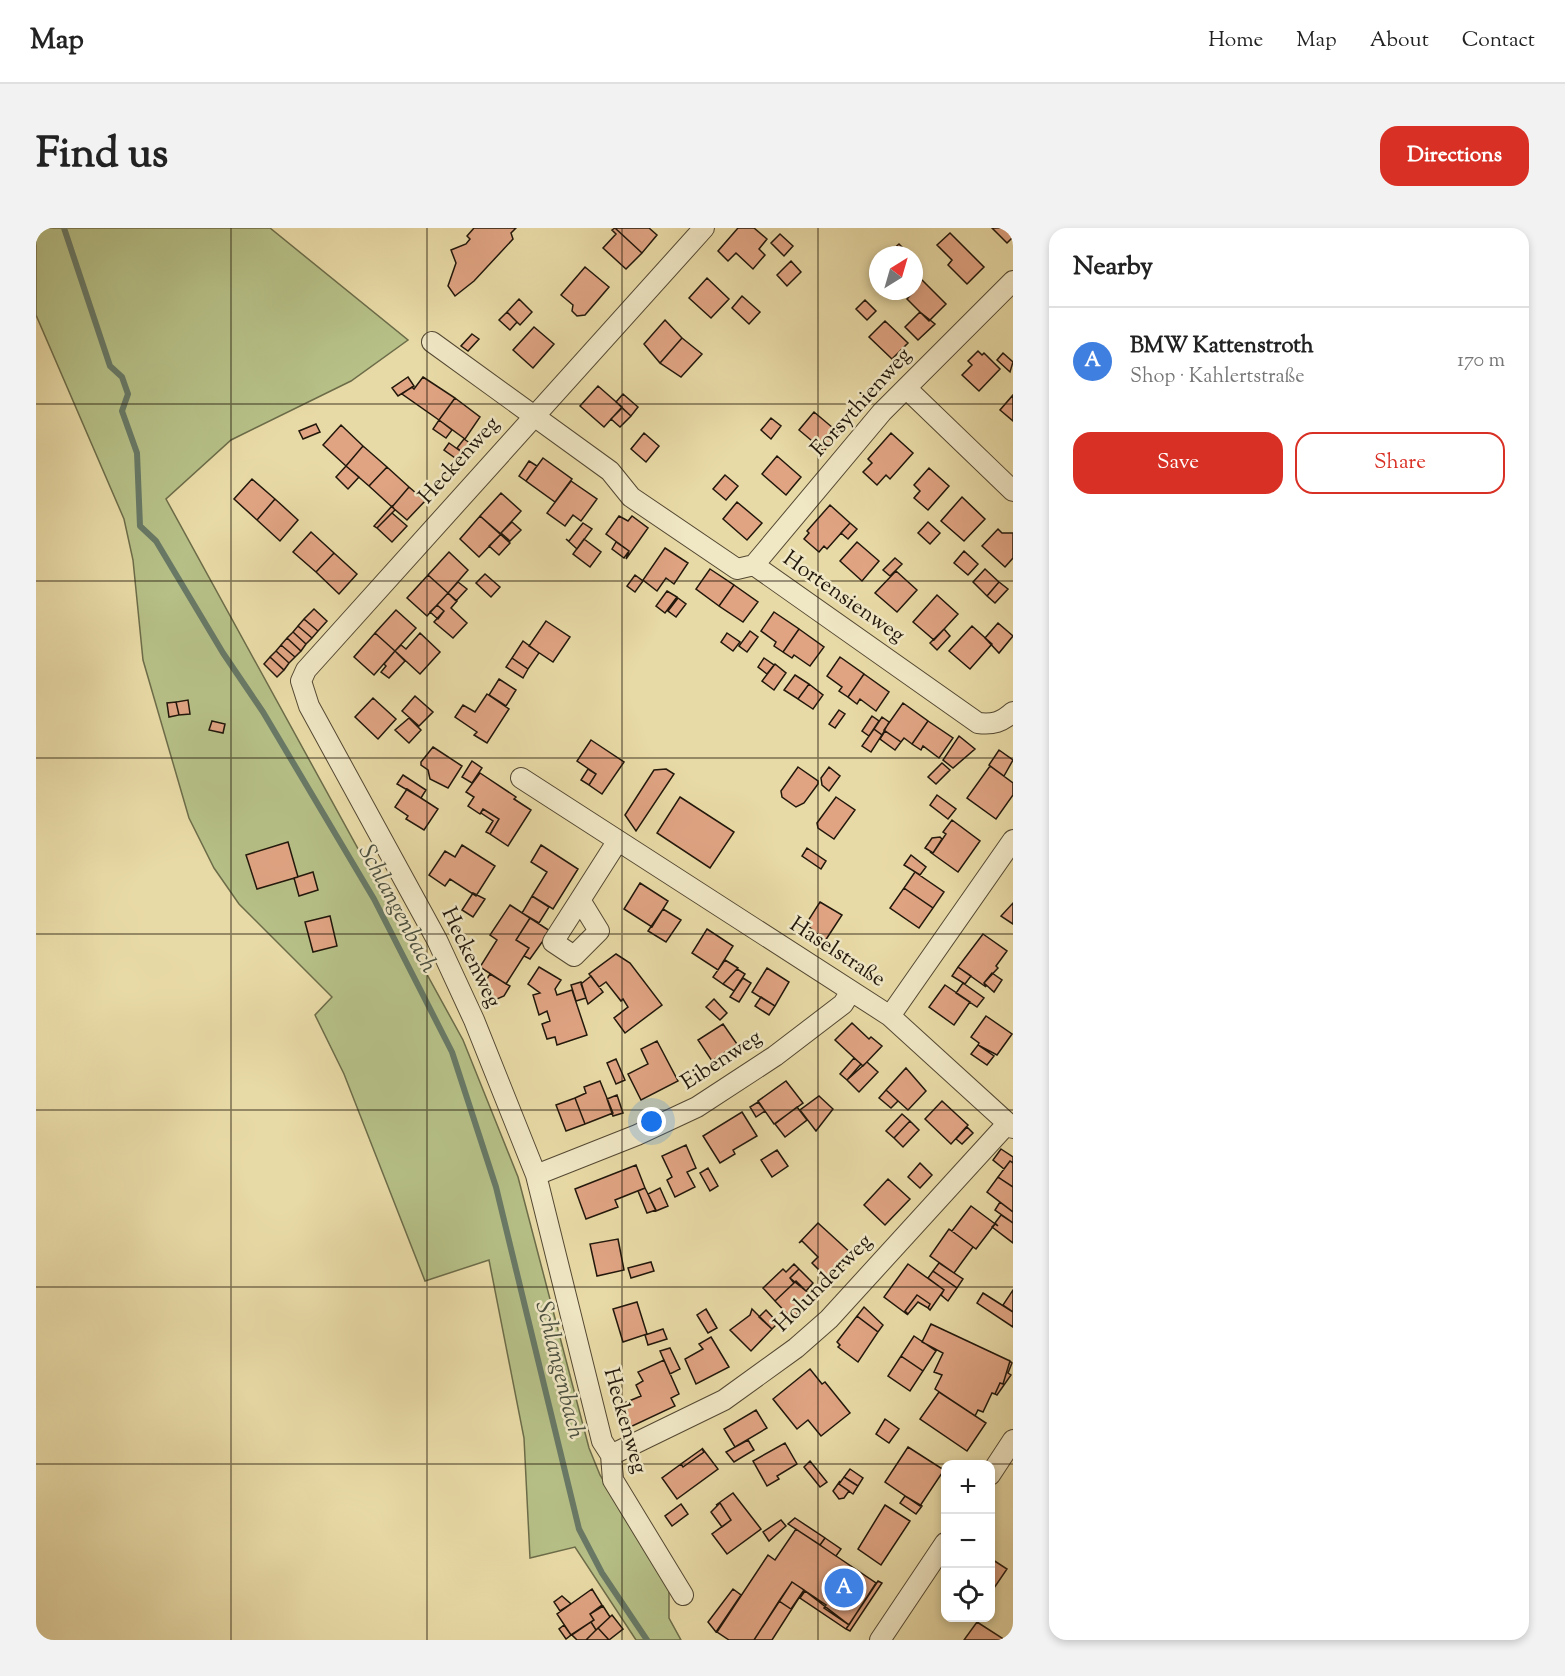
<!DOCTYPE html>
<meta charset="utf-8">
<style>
:root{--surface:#fff;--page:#f2f2f2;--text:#222;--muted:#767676;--line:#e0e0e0;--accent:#d93025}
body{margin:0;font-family:"Sorts Mill Goudy",serif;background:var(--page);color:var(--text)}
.controls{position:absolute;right:18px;bottom:18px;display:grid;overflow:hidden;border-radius:12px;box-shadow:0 3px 9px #0003}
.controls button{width:54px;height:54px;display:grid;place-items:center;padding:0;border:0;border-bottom:2px solid var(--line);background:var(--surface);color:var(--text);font:30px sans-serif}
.compass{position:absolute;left:833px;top:18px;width:54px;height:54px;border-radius:50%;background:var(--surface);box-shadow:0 3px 9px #0003;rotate:37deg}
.you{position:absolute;left:616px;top:894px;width:21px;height:21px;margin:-15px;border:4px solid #fff;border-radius:50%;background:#1a73e8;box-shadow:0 0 0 9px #1a73e833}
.badge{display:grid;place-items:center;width:39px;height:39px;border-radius:50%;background:var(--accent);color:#fff;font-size:20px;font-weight:700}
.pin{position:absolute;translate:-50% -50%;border:3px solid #fff;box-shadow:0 2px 6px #0006}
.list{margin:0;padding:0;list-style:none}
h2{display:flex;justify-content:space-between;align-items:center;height:78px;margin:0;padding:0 24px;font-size:26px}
h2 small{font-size:20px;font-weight:400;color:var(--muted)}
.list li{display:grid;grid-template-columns:39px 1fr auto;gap:18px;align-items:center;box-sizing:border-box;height:108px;padding:0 24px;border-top:2px solid var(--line)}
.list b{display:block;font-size:22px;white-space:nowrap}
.list p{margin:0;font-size:20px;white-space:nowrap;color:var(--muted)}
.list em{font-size:20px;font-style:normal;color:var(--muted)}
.actions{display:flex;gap:12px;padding:18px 24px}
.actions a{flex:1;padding:14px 0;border:2px solid var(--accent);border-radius:18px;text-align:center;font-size:21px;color:var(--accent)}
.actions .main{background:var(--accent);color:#fff}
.icon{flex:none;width:33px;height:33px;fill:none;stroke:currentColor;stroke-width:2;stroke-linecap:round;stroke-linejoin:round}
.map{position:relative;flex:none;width:977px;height:1412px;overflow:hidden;border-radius:18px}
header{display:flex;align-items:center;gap:36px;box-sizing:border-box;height:84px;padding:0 30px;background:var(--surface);border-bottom:2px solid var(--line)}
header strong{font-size:28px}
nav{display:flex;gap:33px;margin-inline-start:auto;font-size:21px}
.intro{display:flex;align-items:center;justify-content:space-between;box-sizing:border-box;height:144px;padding:0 36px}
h1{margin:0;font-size:42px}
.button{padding:15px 27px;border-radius:18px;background:var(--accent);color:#fff;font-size:21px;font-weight:700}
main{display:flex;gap:36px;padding:0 36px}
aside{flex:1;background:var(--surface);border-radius:18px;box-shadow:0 3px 9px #0003}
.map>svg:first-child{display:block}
.green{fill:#b6c087;stroke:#6c6c49;stroke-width:1.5}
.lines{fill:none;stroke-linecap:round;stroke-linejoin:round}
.stream{stroke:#687966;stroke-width:6}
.building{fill:#e0a483;stroke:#21170b;stroke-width:1.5}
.street-casing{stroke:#534832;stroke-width:22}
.street{stroke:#f0e7c5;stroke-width:20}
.grid{fill:none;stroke:#21170b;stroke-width:1.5;stroke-opacity:0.55}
.labels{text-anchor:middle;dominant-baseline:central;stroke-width:5;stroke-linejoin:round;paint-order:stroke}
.street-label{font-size:22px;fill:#21170b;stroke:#f0e7c5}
.water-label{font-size:24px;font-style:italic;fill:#4b5040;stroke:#f0e7c5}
</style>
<header>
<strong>Map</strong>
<nav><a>Home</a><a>Map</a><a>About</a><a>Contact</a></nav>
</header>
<div class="intro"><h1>Find us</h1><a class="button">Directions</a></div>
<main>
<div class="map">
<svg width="977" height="1412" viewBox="0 0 977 1412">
<rect width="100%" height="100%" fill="#e8daa6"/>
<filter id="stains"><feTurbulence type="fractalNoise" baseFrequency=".00333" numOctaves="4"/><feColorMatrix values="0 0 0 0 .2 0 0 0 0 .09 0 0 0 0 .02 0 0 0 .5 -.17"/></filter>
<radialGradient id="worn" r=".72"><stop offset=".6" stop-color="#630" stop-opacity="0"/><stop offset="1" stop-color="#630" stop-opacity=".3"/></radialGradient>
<path class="green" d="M0 0H234L372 112 315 153 195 212 130 271 427 812 482 949 553 1220 564 1247 633 1362V1390L645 1412H600L539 1319 494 1330 488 1210 453 1032 389 1053 308 846 279 787 296 769 203 676 178 640 153 590 107 432 97 332 88 291 0 87Z"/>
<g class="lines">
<path class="stream" d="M28 0 74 138 86 149 92 166 86 183 101 225 104 298 120 313 187 425 227 484 338 671 416 824 460 959 543 1301 566 1345 611 1412"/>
</g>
<path class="building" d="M438 0H480L475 5 477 11 438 53 419 68 412 58 420 35 415 22 430 16 434 11 431 8Z
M579 0H613L621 7 606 25Z
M579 0 606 25 590 41 567 20 580 6 576 2Z
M702 0H718L731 11 723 21 729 27 717 41 700 25 692 33 682 23Z
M956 0H977V9L971 15Z
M914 5 948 39 931 56 912 37 916 32 901 17Z
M744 6 757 18 748 28 735 15Z
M863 16 874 27H862L856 22Z
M755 33 765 44 751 58 741 47Z
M549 39 573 59 549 87 541 88 536 83 537 77 525 67Z
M878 44 910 76 893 93 871 71 878 63Z
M671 50 693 71 675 90 653 70Z
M706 68 724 84 713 96 696 80Z
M483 71 496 84 484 97 471 84Z
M829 72 840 83 831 92 820 81Z
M471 84 481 94 474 102 463 92Z
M884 84 899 96 882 112 869 99Z
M629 92 646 110 624 135 608 116Z
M849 93 872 115 856 131 833 109Z
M498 99 518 116 497 140 477 122Z
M436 106 443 111 432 123 425 118Z
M646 110 666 126 645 149 624 135Z
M942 123 946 127 948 125 964 141 943 163 926 147 936 137 932 133Z
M967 125 977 134 974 144 961 132Z
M372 149 378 158 362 168 356 160Z
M387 149 419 170 403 192 366 166 376 159 378 161Z
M562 158 586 179 568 199 544 178Z
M587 166 602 179 595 188 580 174Z
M977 167V193L964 182Z
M419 170 444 189 429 211 403 192Z
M586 180 595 188 584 199 575 191Z
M778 184 803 205 788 223 763 202Z
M735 190 745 198 735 211 725 202Z
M403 192 416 202 410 210 397 201Z
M280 196 284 204 267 211 263 203Z
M305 197 327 218 310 238 287 217Z
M608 205 623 218 610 234 595 221Z
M855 205 877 225 854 251 850 247 841 257 827 244 836 235 832 231Z
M428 211 441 220 434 230 421 220Z
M413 215 427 225 422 232 408 222Z
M327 218 351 239 333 258 310 238Z
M741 228 765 249 750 267 726 246Z
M507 230 536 251 519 274 490 253Z
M493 233 501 238 490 253 483 248Z
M310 238 323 249 312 261 300 249Z
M351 239 373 259 356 279 333 258Z
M893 240 913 258 892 282 878 270 884 263 878 257Z
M689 247 702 258 690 272 677 261Z
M216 251 239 271 221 292 198 271Z
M535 253 561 271 545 293 537 287 529 298 511 285Z
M373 259 389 273 371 292 356 279Z
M465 265 485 283 465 305 474 315 444 288Z
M926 269 949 291 928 313 905 293Z
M239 271 262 292 244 313 221 292Z
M701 274 726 295 711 312 687 291Z
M794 277 814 295 791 321 788 318 783 324 768 311 773 305 771 303Z
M356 278 359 282 341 300 338 298Z
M356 285 371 298 356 314 341 300Z
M444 288 465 306 443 329 424 311Z
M583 288 592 293 596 288 612 300 590 331 593 323 570 306Z
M476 294 485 302 474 313 465 305Z
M892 294 904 305 894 316 882 305Z
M547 295 556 301 541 321 530 311 533 313Z
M814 295 821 301 812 311 805 305Z
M962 301 966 305H977V330L969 339 946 318Z
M275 304 298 325 280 344 257 324Z
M465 306 474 315 463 327 453 318Z
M548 311 565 324 554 339 537 326Z
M580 314 593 323 588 330 576 321Z
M821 314 843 333 826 353 804 333Z
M629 320 652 335 638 356 630 350 621 363 607 352Z
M928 323 942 336 932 347 918 335Z
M413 324 432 342 412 365 392 347Z
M298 325 321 346 303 366 280 344Z
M859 330 866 336 854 348 847 342Z
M674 341 698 357 683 378 660 361Z
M949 341 963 354 951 368 937 354Z
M860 343 881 362 861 384 839 365Z
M449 346 464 359 455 369 440 355Z
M392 347 412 365 391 388 371 370Z
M599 347 607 353 599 364 591 358Z
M422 354 431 361 420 373 412 365Z
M963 354 972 361 959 375 951 368Z
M698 357 722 374 707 394 683 378Z
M631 363 641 369 629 385 620 378Z
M412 365 421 373 415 380 431 395 417 410 398 394 408 383 401 377Z
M901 367 922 386 898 412 877 394Z
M642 370 650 376 640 389 632 383Z
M401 377 408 383 402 391 394 384Z
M278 381 291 393 282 403 268 391Z
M360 382 380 400 359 423 339 405Z
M738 384 763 401 747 424 738 418 740 414 725 403Z
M268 391 282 403 276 410 262 398Z
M510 393 534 409 517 434 493 418Z
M962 395 977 408 963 425 949 410Z
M262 398 276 410 270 416 257 404Z
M936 398 956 416 934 441 913 423Z
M763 401 788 419 774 438 758 427 756 430 747 424Z
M908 401 914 408 901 422 894 415Z
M714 403 722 409 711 424 703 418Z
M257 404 270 416 265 423 251 410Z
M339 405 359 423 338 447 318 429Z
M384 405 404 424 384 446 359 423 365 417 370 421Z
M691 405 704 414 697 423 685 414Z
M251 410 265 423 259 429 245 417Z
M487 413 503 425 492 441 476 430Z
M245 417 259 429 253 435 240 423Z
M240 423 253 435 248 442 234 429Z
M359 423 369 433 353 450 345 444 350 438 348 436Z
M234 429 248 442 241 449 228 436Z
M804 429 828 446 812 469 803 463 806 459 791 448Z
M476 430 492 441 487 450 470 439Z
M728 430 738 437 731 446 722 439Z
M739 436 750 445 738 462 726 453Z
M828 446 853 464 840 483 824 471 821 476 812 469Z
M759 447 773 456 762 471 748 462Z
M463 451 480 462 470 478 453 467Z
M773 456 787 467 777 481 762 471Z
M451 466 473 481 451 515 438 507 441 504 419 489 427 477 439 484Z
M379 468 397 484 383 498 366 483Z
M337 470 360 491 342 511 319 489Z
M152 472 154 486 143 487 140 474Z
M140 474 143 487 133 489 131 475Z
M867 475 892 493 876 516 868 510 865 514 848 502Z
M803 482 809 486 799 500 793 496Z
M836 488 843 493 833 508 826 503Z
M846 489 853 494 846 507 838 501Z
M373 490 385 502 373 515 359 502Z
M176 493 189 496 187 505 173 502Z
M892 493 917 510 903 530 887 518 885 522 876 516Z
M838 501 846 507 835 524 826 518Z
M849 503 865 514 859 522 844 511Z
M923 508 939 521 917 540 907 532Z
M555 512 588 534 566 566 553 557 560 546 541 533Z
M397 519 426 538 412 560 394 551 392 542 385 537V534Z
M963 522 977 532 968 548 953 537Z
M436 533 446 540 436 555 426 549Z
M906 535 914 542 900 556 892 549Z
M954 538 977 555V567L960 591 931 570Z
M762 539 782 553V556L768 575 760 579 746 569 745 563Z
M793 539 804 548 793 563 786 557 785 550Z
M552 541 560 546 553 557 545 552Z
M630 541 638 546 600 603 589 587 618 542Z
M444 545 480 569 478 571 495 582 472 618 454 606 463 591 447 581 444 586 432 578 438 569 430 564Z
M367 547 390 562 385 570 361 556Z
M371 561 402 581 388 602 370 591 372 588 359 579Z
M901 567 920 581 912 591 894 577Z
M644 569 698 604 674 640 621 605Z
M800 569 819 582 798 611 782 600 781 595Z
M447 581 463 591 454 606 450 604 457 593 445 585Z
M916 592 944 613 922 644 894 624 897 625 910 606 907 604Z
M904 609 906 611 897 625 889 620 896 610Z
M252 614 262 649 221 661 210 627Z
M426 617 459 638 440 668 414 651 409 658 393 647 409 623 419 629Z
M505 617 542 641 517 681 496 668 511 644 495 634Z
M771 620 790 633 785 641 766 628Z
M875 627 890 639 884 647 868 637Z
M277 644 282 662 263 668 258 650Z
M879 644 908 664 897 680 868 660Z
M604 655 632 673 616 699 588 681Z
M868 660 897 680 883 700 854 680Z
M437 665 449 671 437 689 426 682Z
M496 668 513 679 503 695 486 685Z
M784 674 806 687 789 713 770 696Z
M977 675V696L965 688Z
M474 677 494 690 480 712 493 720 470 756 444 739 461 712 454 707Z
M627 681 645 692 630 714 612 703Z
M294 688 301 718 277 724 269 694Z
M494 690 514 703 494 731 488 728 493 720 480 712Z
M671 701 697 718 682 742 656 725Z
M947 706 971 723 960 738 962 740 948 755 950 759 922 739Z
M580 726 594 735 626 777 589 805 578 790 592 779 587 771 585 773 570 754 563 759 553 746Z
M689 732 702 740 687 756 677 749Z
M503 739 525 752 519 761 521 767 536 762 551 807 521 817 519 809 511 811 506 796 514 793 511 783 503 787 497 767 504 765 492 756Z
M922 739 935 748 929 756 916 748Z
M731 740 753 754 739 778 716 764Z
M701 741 709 746 698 763 687 756Z
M956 745 966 752 958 764 948 755Z
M454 746 474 758 468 768 454 774 447 757Z
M555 748 567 764 552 776 545 756Z
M707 750 715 755 703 774 694 769Z
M545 754 550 770 540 773 535 757Z
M927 755 948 770 941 779 920 765Z
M909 757 934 774 918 797 893 779Z
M725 769 739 778 733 787 719 778Z
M678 771 691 785 684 792 670 779Z
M950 788 976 806 961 827 942 817 943 815 935 809Z
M816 795 833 811 835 809 846 818 827 838 799 812Z
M687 796 701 816 676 833 662 812Z
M621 813 642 853 605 872 592 846 612 836 605 821Z
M942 817 958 828 951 837 935 826Z
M818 830 825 836 811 852 804 846Z
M580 831 589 852 580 856 571 835Z
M831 834 842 844 823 864 811 852Z
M870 840 890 863 872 882 850 862Z
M564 853 577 885 549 896 539 870 550 865 548 859Z
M750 853 767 875 738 896 722 873Z
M850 862 862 873 855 880 843 870Z
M581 867 587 885 577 888 571 871Z
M783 868 797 881 780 903 764 882Z
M539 870 549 896 530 903 520 877Z
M906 873 932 897 915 916 889 891Z
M722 874 729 883 720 889 714 879Z
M761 879 771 892 749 909 739 896Z
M706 884 721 908 697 922 699 926 684 935 667 908Z
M866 886 874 893 858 910 850 903Z
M874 893 883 902 867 919 858 910Z
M931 899 937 905 926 916 920 911Z
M650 917 660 940 651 944 659 959 639 969 631 952 636 949 626 928Z
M965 921 977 929V935L974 933 968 941 957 932Z
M741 922 752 938 736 949 725 932Z
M974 933 977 935V959L962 949Z
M884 935 896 947 884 960 872 949Z
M600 937 609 960 579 972 582 979 550 991 539 961Z
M672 940 682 958 674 963 664 945Z
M962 949 977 959V984L951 964Z
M852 951 874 971 849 997 828 977Z
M609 960 620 982 611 985 602 963Z
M624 960 632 978 620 983 612 966Z
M964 974 977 984V995L959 982Z
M935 978 962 998 959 996 940 1021 913 1001 916 1003Z
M965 987 977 995V1015L956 999 959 996 962 998 959 995Z
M782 995 817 1027 793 1052 776 1035 782 1029 766 1013 763 1015Z
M913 1001 940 1021 937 1019 918 1045 894 1028Z
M582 1011 588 1042 561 1048 554 1016Z
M615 1034 618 1043 595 1050 592 1040Z
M903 1035 927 1051 921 1060 897 1043Z
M758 1036 763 1041 754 1050 758 1055 739 1073 727 1060 747 1041 750 1044Z
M872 1036 908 1062 894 1082 892 1080 894 1076 881 1067 869 1083 872 1087 848 1069Z
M763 1041 777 1055 770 1063 754 1050Z
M897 1043 921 1060 912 1073 905 1067 908 1062 892 1050Z
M760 1053 777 1070 756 1091 739 1073Z
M977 1062V1084L967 1077Z
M947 1065 977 1084V1099L941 1075Z
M881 1067 894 1076 892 1080 882 1074 872 1086 869 1083Z
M601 1074 611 1106 587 1114 577 1081Z
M828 1079 847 1097 842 1104 821 1088Z
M670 1081 681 1100 672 1105 661 1087Z
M716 1081 736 1101 715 1123 694 1102 714 1087Z
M730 1082 742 1095 736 1101 723 1089Z
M821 1088 842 1104 822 1134 802 1119 804 1117 801 1114Z
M895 1096 974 1133 967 1156 964 1155 959 1166 956 1165 947 1184 942 1182 939 1188 899 1161 906 1147 898 1144 907 1125 886 1114Z
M627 1101 631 1111 612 1117 609 1107Z
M878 1108 900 1123 887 1143 865 1128Z
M675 1109 693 1139 660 1156 649 1131 667 1121 663 1116Z
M634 1120 644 1141 634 1146 624 1123Z
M865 1128 887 1143 874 1163 852 1148Z
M628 1132 643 1166 635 1170 639 1178 592 1200 581 1178 605 1168 600 1157 607 1153 602 1144Z
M974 1133 976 1135 972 1145 975 1147 961 1167 959 1166 964 1155 967 1156Z
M774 1141 786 1156 789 1154 814 1185 785 1208 772 1192 761 1201 737 1171Z
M903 1164 950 1195 931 1223 884 1191Z
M720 1182 731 1200 699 1219 688 1201Z
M849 1191 863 1201 853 1215 840 1206Z
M712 1212 718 1222 698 1234 690 1224Z
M749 1215 761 1236 741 1248 743 1251 731 1258 717 1233Z
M872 1219 908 1242 884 1278 849 1254Z
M666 1220 682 1241 641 1271 626 1250 645 1236 647 1239 668 1224Z
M666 1221 668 1224 647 1239 645 1236Z
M774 1233 791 1254 784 1259 768 1239Z
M814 1241 827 1250 822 1258 808 1249Z
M808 1249 822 1258 817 1266 803 1256Z
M804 1253 803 1256 813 1263 808 1270 803 1271 797 1263Z
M697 1265 725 1301 691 1326 676 1306 695 1292 684 1275 680 1277Z
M869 1268 886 1278 880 1286 864 1275Z
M684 1275 695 1292 686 1299 675 1284Z
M645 1276 652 1286 636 1298 629 1288Z
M849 1277 874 1293 845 1337 822 1321Z
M759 1290 789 1310 784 1317 752 1296Z
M745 1292 750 1298 733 1313 727 1304Z
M760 1301 840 1355 813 1397 788 1380 790 1377 756 1354 718 1412H693L681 1404 732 1327 739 1332Z
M789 1310 805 1321 800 1328 784 1317Z
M954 1330 971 1341 956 1363H954Z
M842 1353 846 1355 814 1403 810 1401Z
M756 1354 768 1362 755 1381 743 1373Z
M556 1361 566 1377 554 1386 558 1392 535 1407 521 1386Z
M697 1361 705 1367 680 1404 672 1394Z
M768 1362 736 1412H718L743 1373 755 1381Z
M769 1363 813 1397 810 1401 764 1370Z
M526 1368 535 1376 524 1383 518 1374Z
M567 1378 574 1389 560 1402 555 1394 558 1392 554 1386Z
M576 1387 587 1401 573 1412 562 1400Z
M555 1394 560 1402 550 1412H541L536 1407Z
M941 1394 969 1412H928Z
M528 1397 535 1407 530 1411 523 1401Z
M562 1400 573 1412H550Z"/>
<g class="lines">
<g class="street-casing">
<path id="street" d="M396 114 574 243 595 269 701 341 718 337 942 495C957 497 966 494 977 484
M870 160 977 263
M718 337 846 184 977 53
M485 550 854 788 977 900
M544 672 517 714 538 728 563 703 544 672 581 614
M854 788 977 612
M500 947 601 907 661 879 739 828 807 776 815 763
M575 1227 688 1172 760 1120 793 1091 971 896
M954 1247 977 1212
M647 1367 577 1252 575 1227 566 1213 500 947 438 792 401 712 273 478 265 453 270 442 668 0
M844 1412 909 1315"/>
</g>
<use href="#street" class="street"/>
</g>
<path class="grid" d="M195 0V1412M391 0V1412M586 0V1412M782 0V1412M0 176H977M0 353H977M0 530H977M0 706H977M0 882H977M0 1059H977M0 1236H977"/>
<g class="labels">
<g class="street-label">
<text transform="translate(826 175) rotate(-48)">Forsythienweg</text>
<text transform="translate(424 233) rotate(-48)">Heckenweg</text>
<text transform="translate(807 370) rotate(35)">Hortensienweg</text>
<text transform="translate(801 725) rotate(33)">Haselstraße</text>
<text transform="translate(434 730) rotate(64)">Heckenweg</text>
<text transform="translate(686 833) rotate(-33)">Eibenweg</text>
<text transform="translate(788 1056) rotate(-45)">Holunderweg</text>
<text transform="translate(588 1193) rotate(74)">Heckenweg</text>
</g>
<g class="water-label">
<text transform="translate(361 681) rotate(62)">Schlangenbach</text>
<text transform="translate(523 1142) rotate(76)">Schlangenbach</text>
</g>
</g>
<rect width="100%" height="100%" filter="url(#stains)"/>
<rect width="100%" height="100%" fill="url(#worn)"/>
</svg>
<div class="controls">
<button>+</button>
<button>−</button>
<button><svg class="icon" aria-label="locate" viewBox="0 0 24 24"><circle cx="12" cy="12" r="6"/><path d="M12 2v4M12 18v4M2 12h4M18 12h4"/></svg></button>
</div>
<svg class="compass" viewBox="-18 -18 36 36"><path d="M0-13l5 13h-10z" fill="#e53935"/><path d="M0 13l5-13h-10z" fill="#767676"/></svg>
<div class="you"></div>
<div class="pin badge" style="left:808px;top:1360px;background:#3f7fe0">A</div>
</div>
<aside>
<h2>Nearby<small></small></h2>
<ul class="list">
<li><span class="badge" style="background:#3f7fe0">A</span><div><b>BMW Kattenstroth</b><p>Shop · Kahlertstraße</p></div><em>170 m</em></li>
</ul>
<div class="actions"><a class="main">Save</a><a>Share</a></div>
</aside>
</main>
